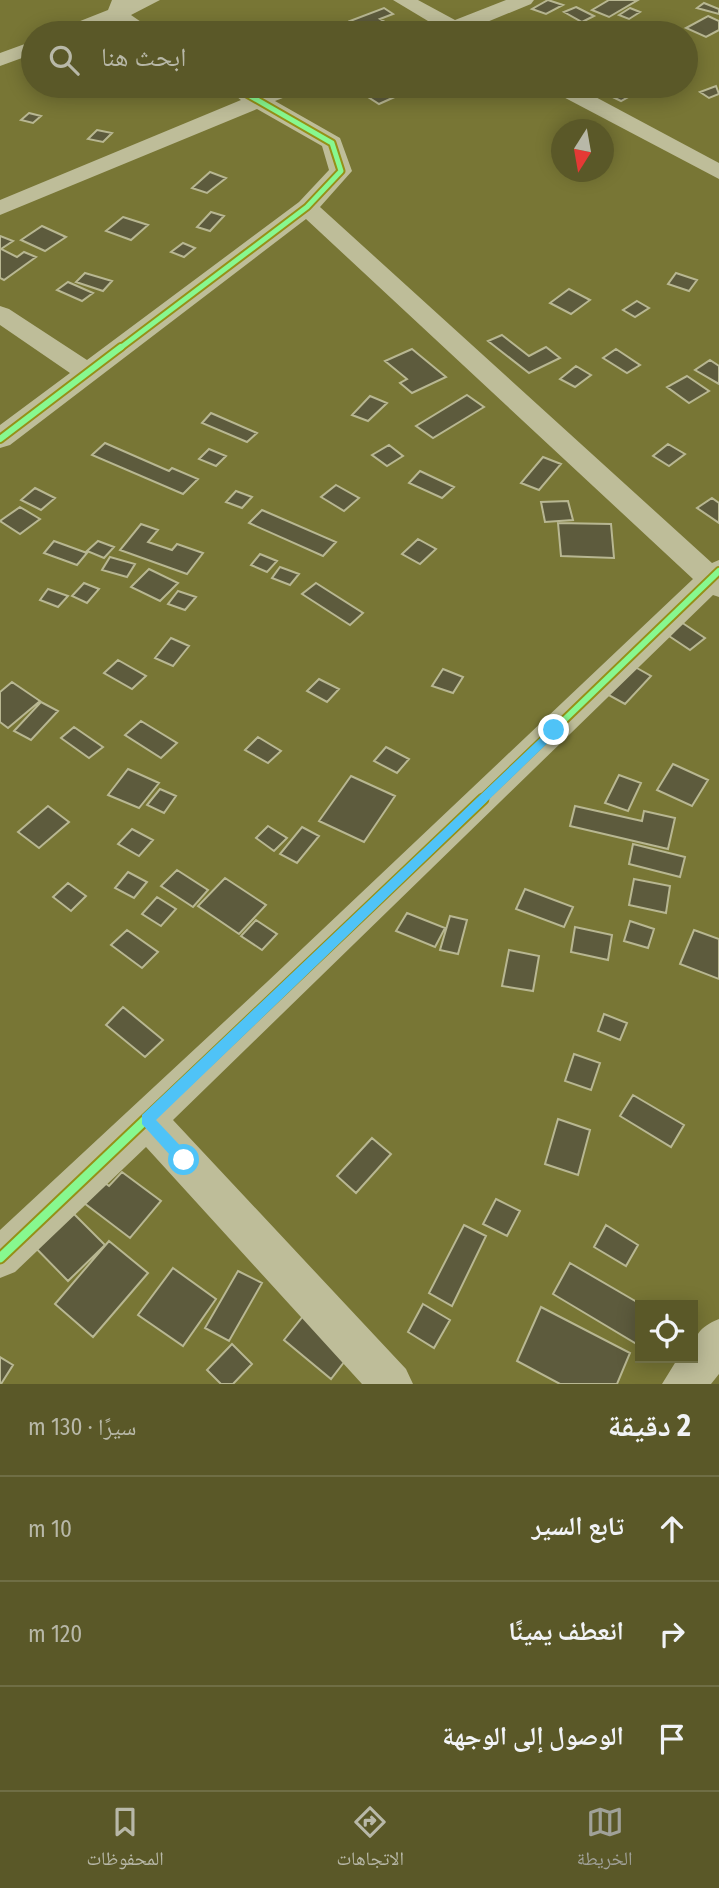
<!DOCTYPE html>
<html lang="ar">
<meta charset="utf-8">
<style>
:root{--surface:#5a5828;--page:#605e30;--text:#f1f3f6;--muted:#b8b8a8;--line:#6f6e45;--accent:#a0a198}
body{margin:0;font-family:"Fira Sans Condensed","Noto Naskh Arabic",sans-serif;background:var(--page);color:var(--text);direction:rtl}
.controls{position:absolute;right:21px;bottom:21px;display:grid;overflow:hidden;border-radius:0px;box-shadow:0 4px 18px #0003}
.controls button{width:63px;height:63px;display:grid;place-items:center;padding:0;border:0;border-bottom:2px solid var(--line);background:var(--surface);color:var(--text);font:35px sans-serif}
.compass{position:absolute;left:551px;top:119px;width:63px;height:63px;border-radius:50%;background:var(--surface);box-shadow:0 4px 18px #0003;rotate:191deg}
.stop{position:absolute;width:21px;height:21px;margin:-16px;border:5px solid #4fc3f7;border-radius:50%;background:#fff}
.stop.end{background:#4fc3f7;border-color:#fff;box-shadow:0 2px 7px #0008}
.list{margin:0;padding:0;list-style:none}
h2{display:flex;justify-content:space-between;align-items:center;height:91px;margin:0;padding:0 28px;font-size:30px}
h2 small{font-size:23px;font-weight:400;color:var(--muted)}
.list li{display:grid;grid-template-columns:46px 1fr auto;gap:21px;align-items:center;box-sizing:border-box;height:105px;padding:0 28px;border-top:2px solid var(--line)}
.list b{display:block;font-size:26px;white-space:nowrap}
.list em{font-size:23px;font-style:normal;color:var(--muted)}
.icon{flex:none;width:38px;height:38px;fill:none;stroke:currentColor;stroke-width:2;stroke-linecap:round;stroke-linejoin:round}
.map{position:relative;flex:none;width:719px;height:1384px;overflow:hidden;direction:ltr}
.search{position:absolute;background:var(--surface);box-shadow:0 4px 18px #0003;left:21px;right:21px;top:21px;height:77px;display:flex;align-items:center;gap:18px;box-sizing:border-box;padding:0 24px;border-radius:38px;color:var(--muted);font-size:26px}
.sheet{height:406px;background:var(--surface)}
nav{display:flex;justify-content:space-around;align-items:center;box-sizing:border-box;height:98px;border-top:2px solid var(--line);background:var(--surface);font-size:19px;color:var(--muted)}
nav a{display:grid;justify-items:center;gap:4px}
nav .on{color:var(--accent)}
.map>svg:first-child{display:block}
.building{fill:#5d5b3d;stroke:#b8b792;stroke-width:2}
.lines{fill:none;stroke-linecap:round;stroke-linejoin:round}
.minor{fill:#bebd99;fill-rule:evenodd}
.cycleway-far2-casing{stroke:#959018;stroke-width:9}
.cycleway-far1-casing{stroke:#959018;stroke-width:10}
.cycleway-casing{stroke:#959018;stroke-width:13}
.cycleway-far2{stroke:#87f88f;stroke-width:5}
.cycleway-far1{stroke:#87f88f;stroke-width:6}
.cycleway{stroke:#87f88f;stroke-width:9}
.route{fill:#4fc3f7}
</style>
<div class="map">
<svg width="719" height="1384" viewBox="0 0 719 1384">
<rect width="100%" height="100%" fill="#787635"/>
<path class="building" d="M548 0 563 5 546 14 532 9Z
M609 0H638L609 17 592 10Z
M704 3 719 9V14L697 8Z
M576 7 594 16 582 22 564 12Z
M384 8 393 14 380 19 392 26 384 29 391 33H369L350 21Z
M630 8 640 12 629 19 619 15Z
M708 16 719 21V30L706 37 686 28Z
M351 86H384L399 95 379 104Z
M590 86H614L621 89 628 86H648L621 101Z
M716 86 719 94 709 98 700 92Z
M29 113 41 116 33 123 21 120Z
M97 130 112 133 103 142 88 139Z
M210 172 226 178 207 193 192 188Z
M211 212 224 216 210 231 197 227Z
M123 217 148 225 131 240 106 231Z
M42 226 66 237 45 251 21 240Z
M0 236 13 241 1 249 17 257 24 252 36 257 4 280 0 278Z
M183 243 195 248 184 257 171 252Z
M85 273 112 281 103 291 76 282Z
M676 273 697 280 689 291 668 284Z
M68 282 93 293 82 301 57 290Z
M569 289 590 300 571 314 550 303Z
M637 301 649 308 635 317 623 310Z
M502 335 529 356 546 347 560 358 529 373 488 341Z
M412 349 446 377 412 393 400 383 407 379 385 361Z
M616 349 640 365 627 373 603 358Z
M710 360 719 366V384L695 370Z
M576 366 591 375 575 387 560 379Z
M687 376 709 391 689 403 667 387Z
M467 395 484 407 433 438 416 426Z
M370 396 387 403 368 421 352 415Z
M211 413 257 433 247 442 202 423Z
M105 443 169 471 172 468 198 479 183 494 92 455Z
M668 444 685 454 669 466 653 456Z
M389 445 403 456 387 466 372 455Z
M209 449 226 456 216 466 199 459Z
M543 457 561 464 539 490 521 483Z
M420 471 454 487 442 498 409 483Z
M336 485 359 498 344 511 321 497Z
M35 488 55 498 41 510 21 500Z
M236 491 252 497 242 508 226 502Z
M712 498 719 503V523L697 508Z
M568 501 573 520 545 522 541 502Z
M20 507 40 519 20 534 0 521Z
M262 510 336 542 323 556 249 523Z
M558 523 611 524 614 558 561 556Z
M141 524 158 530 148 542 172 550 177 544 203 553 187 574 120 550Z
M418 539 436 549 420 564 402 554Z
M54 541 87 553 77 565 44 553Z
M98 541 114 547 104 558 87 551Z
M260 554 277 561 267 572 251 565Z
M110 557 135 564 127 577 102 570Z
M280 567 299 574 290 585 272 578Z
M149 569 178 583 160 601 131 587Z
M84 583 99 589 87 603 72 596Z
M316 583 363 613 350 625 302 594Z
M48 589 68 596 58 607 40 600Z
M178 591 196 597 185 610 168 604Z
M678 620 705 638 690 650 663 632Z
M171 638 189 646 173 666 155 658Z
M118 660 146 676 132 689 104 673Z
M628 663 651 676 625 704 603 692Z
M443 669 463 677 453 693 432 686Z
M319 679 339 689 327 702 307 691Z
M12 682 40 701 8 728 0 722V692Z
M41 702 58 711 31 740 14 731Z
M141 721 177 743 161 758 125 735Z
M74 727 103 747 89 758 61 738Z
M258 737 281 751 268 763 245 750Z
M386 747 409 759 397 773 374 761Z
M673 764 708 780 692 806 657 790Z
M128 769 159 783 139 808 108 795Z
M619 775 641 783 628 811 605 803Z
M351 776 395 796 364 842 319 821Z
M160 789 176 796 164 813 147 805Z
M48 806 69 822 39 848 18 832Z
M575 806 642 821 644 811 675 818 668 849 570 826Z
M268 826 287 838 274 851 256 838Z
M302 827 319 836 297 863 280 854Z
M132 829 153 840 139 856 118 844Z
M633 844 685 857 680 877 629 864Z
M177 870 208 890 193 907 161 886Z
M128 872 147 882 134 898 115 888Z
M225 878 266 905 239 934 198 906Z
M634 879 670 886 666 913 629 905Z
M68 883 86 896 71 911 53 897Z
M525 889 573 907 564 927 516 909Z
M157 897 176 909 161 926 142 914Z
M407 913 445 928 435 947 396 931Z
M450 916 467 920 458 954 440 950Z
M256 920 277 934 262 950 241 936Z
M630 921 654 929 648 948 624 941Z
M575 927 612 935 608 960 571 952Z
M127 930 158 952 142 968 111 945Z
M694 930 719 939V979L680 964Z
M509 950 539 956 533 991 502 986Z
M123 1007 163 1040 145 1057 106 1025Z
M604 1014 627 1023 620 1040 598 1031Z
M574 1054 600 1063 591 1090 565 1081Z
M633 1095 684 1125 671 1147 620 1116Z
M558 1119 590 1130 578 1175 545 1164Z
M372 1138 391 1154 356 1193 337 1176Z
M86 1169 109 1186 122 1172 161 1201 130 1238 67 1190Z
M496 1199 520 1211 507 1236 483 1224Z
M62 1202 105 1245 68 1281 25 1237Z
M464 1225 486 1236 452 1306 429 1293Z
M606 1225 638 1245 626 1266 594 1247Z
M109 1241 148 1273 93 1337 55 1304Z
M570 1263 642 1305 640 1346 553 1294Z
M173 1268 216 1299 183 1346 138 1315Z
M238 1271 262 1283 229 1341 205 1328Z
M423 1304 450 1320 434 1348 408 1332Z
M541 1307 630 1353 617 1384H560L517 1361Z
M304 1315 351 1353 331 1379 284 1340Z
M232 1344 252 1364 233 1384H221L207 1370Z
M0 1357 13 1365 1 1384H0Z"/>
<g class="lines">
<path class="minor" d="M160 0 131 15 157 33H133L114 21 84 33H57L60 29 108 10 112 0Z
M393 0H418L455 20 506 0H534L531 4 470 29 473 33H431L438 27Z
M33 41V54L0 66V53Z
M222 86H248L259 92 275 86H303L301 91 275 101 340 138 352 171 320 207 712 563 719 560V597L713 595 173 1120 406 1369 413 1384H362L146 1147 15 1272 0 1278V1230L267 982 693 579 306 219 10 445 0 448V425L70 373 0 325V306L9 309 87 360 299 202 329 170 322 146 257 109 0 215V200L241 100Z
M549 86H575L719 163V179L552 91Z
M719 1319V1374L711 1384H662L678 1358H693C693 1336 699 1327 719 1319Z"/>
<g class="cycleway-far2-casing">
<path id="cycleway-far2" d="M119 349 307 207 341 171 332 143 233 86"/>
</g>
<g class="cycleway-far1-casing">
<path id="cycleway-far1" d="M0 439 121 347
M481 800 719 571"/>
</g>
<g class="cycleway-casing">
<path id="cycleway" d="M0 1258 483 799"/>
</g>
<use href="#cycleway-far2" class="cycleway-far2"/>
<use href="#cycleway-far1" class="cycleway-far1"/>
<use href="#cycleway" class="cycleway"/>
</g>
<path class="route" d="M554 725 560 730 558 733 156 1120 189 1155V1165H179L142 1124V1115Z"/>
</svg>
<div class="controls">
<button><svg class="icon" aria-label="locate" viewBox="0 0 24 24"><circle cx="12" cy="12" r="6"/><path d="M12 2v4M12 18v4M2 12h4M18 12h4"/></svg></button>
</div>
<svg class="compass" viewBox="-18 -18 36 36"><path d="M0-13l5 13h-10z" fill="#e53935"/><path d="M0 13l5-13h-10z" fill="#b8b8a8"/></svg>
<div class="stop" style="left:184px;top:1160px"></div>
<div class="stop end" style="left:554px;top:730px"></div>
<div class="search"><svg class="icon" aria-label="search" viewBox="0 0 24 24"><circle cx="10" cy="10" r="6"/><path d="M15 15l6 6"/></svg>ابحث هنا</div>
</div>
<section class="sheet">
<h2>2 دقيقة<small>سيرًا · 130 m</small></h2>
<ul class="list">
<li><svg class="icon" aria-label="ahead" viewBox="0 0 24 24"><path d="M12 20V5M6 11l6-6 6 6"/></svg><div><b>تابع السير</b></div><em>10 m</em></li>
<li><svg class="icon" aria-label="right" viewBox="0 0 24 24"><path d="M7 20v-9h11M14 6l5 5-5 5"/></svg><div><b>انعطف يمينًا</b></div><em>120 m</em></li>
<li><svg class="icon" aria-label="arrive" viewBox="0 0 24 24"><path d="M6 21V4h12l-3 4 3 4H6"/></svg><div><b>الوصول إلى الوجهة</b></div></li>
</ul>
</section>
<nav>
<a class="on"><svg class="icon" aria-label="map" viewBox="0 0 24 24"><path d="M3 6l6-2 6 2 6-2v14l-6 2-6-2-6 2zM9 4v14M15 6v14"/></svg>الخريطة</a>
<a><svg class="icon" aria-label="directions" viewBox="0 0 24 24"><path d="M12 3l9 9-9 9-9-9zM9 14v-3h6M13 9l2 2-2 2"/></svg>الاتجاهات</a>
<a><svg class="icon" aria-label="saved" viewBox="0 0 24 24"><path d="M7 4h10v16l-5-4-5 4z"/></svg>المحفوظات</a>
</nav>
